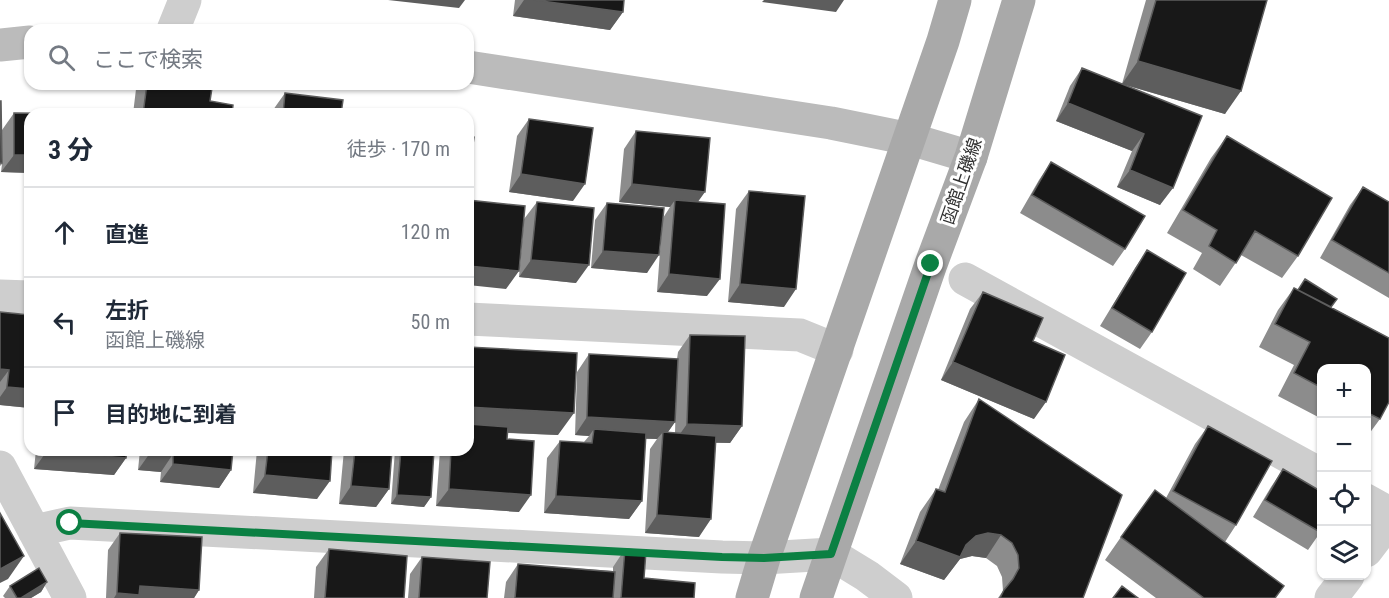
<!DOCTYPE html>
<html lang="ja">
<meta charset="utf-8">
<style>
:root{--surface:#fff;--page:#f6f6f7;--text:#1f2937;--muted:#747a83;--line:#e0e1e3}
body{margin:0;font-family:"Roboto Condensed","Noto Sans JP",sans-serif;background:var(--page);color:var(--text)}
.controls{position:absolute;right:18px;bottom:18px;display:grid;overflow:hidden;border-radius:12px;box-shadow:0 2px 4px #0004}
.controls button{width:54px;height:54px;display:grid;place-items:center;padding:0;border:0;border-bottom:2px solid var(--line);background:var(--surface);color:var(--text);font:30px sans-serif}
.stop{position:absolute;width:18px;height:18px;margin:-14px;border:4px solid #0b8043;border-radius:50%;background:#fff}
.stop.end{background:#0b8043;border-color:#fff;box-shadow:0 2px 6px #0008}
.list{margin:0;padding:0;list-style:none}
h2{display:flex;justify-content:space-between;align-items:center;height:78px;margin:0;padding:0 24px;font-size:26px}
h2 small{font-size:20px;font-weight:400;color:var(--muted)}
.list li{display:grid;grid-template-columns:39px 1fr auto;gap:18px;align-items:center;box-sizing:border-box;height:90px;padding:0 24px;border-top:2px solid var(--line)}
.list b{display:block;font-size:22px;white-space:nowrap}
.list p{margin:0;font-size:20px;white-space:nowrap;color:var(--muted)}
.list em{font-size:20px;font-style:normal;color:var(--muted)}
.icon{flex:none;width:33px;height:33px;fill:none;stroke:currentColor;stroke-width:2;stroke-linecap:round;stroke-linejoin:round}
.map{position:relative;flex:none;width:1389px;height:598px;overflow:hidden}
.search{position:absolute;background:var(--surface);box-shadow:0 2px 4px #0004;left:24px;top:24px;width:450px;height:66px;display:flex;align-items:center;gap:15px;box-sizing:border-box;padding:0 21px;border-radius:18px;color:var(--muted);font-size:22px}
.panel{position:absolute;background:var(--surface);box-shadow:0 2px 4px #0004;left:24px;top:108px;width:450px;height:348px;border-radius:18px}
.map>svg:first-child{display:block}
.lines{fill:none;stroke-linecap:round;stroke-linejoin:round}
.street{stroke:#cecece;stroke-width:33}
.secondary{stroke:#bbb;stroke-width:33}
.primary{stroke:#a9a9a9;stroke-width:33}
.wall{fill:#8c8c8c;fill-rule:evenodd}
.shaded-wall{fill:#5d5d5d}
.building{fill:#181818;stroke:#5d5d5d;stroke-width:1.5}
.route{stroke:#0b8043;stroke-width:8}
.labels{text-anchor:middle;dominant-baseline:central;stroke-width:6;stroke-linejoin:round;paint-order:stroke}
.street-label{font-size:18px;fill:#313131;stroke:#fff}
</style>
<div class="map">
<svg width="1389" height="598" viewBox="0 0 1389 598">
<rect width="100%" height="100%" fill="#fff"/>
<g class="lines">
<path class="street" d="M173 30 185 0
M965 279 1322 475
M0 296 30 297
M468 319 800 335 837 350
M0 467 70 598
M1366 500 1389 513
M34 531 70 523 722 557 764 558 831 554 867 576 896 598
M1366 551 1389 521
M1331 598 1348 576"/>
<path class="secondary" d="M0 45 30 42
M468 67 831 123 910 139 971 157"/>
<path class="primary" d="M752 598 764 558 943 41 955 0
M816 598 931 264 971 157 1019 0"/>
</g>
<path class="wall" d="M515 0H624L623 12 610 30 513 16Z
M1146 0H1267L1225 114 1122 84 1202 116 1160 205 1117 187 1132 151 1056 121 1070 86 1082 68 1122 84Z
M140 84H185L210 101 232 114H133L136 89Z
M285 93 341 114H272L273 110Z
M0 101 2 130 14 113 30 114V173L1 172 2 164 0 166Z
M529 119 573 201 509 192 517 136Z
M636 131 697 202 707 296 657 292 662 225 647 273 591 268 595 220 607 203 663 218 670 207 619 202 624 149Z
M1227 136 1298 256 1282 278 1241 255 1220 286 1193 269 1202 253 1167 233 1211 158Z
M1051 162 1125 249 1113 266 1020 213 1039 180Z
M1363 187 1389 202V298L1320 258 1350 205Z
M749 191 784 307 728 302 736 209Z
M537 202 576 283 519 277 524 219Z
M1147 250 1152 332 1140 349 1100 326 1135 268Z
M1305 279 1337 299 1331 307 1389 338V402L1380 419 1366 438V369H1322V419L1278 396 1294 365 1259 347 1278 310 1294 288 1298 290Z
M983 292 1033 341 1034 419 941 380 970 309Z
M0 312 30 315V408L0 405Z
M690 335 742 426 730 443H716L699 537 645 533 650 449 657 439H645L642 501 629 519 544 513 547 458 560 441 584 442 589 436 575 435 577 372 589 354 677 359 678 352ZM676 397 675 433 668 432 675 422Z
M468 347 558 435 507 433V439L519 512 436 506 440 450H468Z
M979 399 1083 598H998L1003 591 1002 577 997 566 986 558 972 556 960 559 944 580 900 564 920 512 936 489 938 490 964 422Z
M1208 426 1236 525 1225 542 1275 598H1156L1105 560 1121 537 1166 498 1195 444Z
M36 450H127L126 458 114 475 34 469Z
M140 450H233L231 470 219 488 160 482 161 472 138 470Z
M257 450H332L317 499 253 493Z
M344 450H392L389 489 376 507 339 504Z
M395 450H434L431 497 424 507 391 504Z
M1283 469 1322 530 1308 550 1253 517 1271 487Z
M120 533 199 590 194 598H106L108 550Z
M329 549 404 598H314L316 567Z
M625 549 644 578 694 598H504L506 582 518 564 613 571V567Z
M422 557 487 598H408L410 574Z
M47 582 41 592 31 598H5L3 596 10 586Z"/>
<path class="shaded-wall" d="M388 0H465L459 8Z
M524 0H534L623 12 610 30 513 16Z
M764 0H844L836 12 762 2Z
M1138 61 1241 91 1225 114 1122 84Z
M1068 103 1144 134 1132 151 1056 121Z
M14 155H30V173L1 172Z
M1130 170 1173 188 1160 205 1117 187Z
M521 174 585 184 573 201 509 192Z
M632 184 705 192 692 210 675 200 670 207 619 202Z
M603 251 659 255 647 273 591 268Z
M531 260 589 265 576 283 519 277Z
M468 266 519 271 506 289 468 285Z
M669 274 720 279 707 296 657 292Z
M740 284 796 289 784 307 728 302Z
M953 362 1046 402 1034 419 941 380Z
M0 369 9 370 0 382Z
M7 387 30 389V408L0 405V397Z
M468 407 574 413 558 435 468 431Z
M587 417 675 422 663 439V432L657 439 593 436 594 429 589 436 575 435Z
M687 424 742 426 730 443 675 441Z
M47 451 126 458 114 475 34 469Z
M150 453 173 454 161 472 138 470Z
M173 464 231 470 219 488 160 482Z
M265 475 330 481 317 499 253 493Z
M351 486 389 489 376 507 339 504Z
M449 489 531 495 519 512 436 506Z
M397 495 431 497 424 507 391 504Z
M556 496 642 501 629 519 544 513Z
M657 515 711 519 699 537 645 533Z
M988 533 1001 535 986 558 972 556 960 559 944 580 900 564 916 541 966 545 976 536Z
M24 556 8 579 0 583V569Z
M47 582 41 592 31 598H21Z
M140 586 199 590 194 598H114L117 593Z"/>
<path class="building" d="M534 0H624L623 12Z
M1156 0H1267L1241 91 1138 61Z
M1082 68 1202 116 1173 188 1130 170 1144 134 1068 103Z
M147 84H185L212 88 210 101 233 105 232 114H143Z
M285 93 343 100 341 114H283Z
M0 101H1L2 163H0Z
M14 113 104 114H30V155H14Z
M529 119 593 128 585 184 521 174Z
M636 131 710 138 705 192 632 184Z
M468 136 474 137 468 181Z
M1227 136 1332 198 1298 256 1255 231 1236 263 1209 246 1217 230 1183 210Z
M1051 162 1145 216 1125 249 1032 195Z
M1363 187 1389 202V273L1332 240Z
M749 191 805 196 796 289 740 284Z
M468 200 525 206 519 271 468 266Z
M675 200 725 204 720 279 669 274Z
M537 202 594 208 589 265 531 260Z
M607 203 664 208 659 255 603 251Z
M1147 250 1186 273 1152 332 1112 308Z
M1305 279 1337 299 1331 307 1298 290Z
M1294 288 1389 338V402L1380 419 1366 412V369H1322V388L1294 373 1310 342 1275 324Z
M983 292 1043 318 1033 341 1065 355 1046 402 953 362Z
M0 312 30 315V389L7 387 9 370 0 369Z
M690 335 745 336 742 426 687 424Z
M468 347 577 353 574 413 468 407Z
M589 354 678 359 675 422 587 417Z
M979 399 1122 495 1083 598H1000L1004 590 1013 579 1019 568 1018 555 1012 543 1001 535 988 533 976 536 966 545 960 557 916 541 936 489 945 492Z
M468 424 508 427 507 439 534 441 531 495 449 489 451 450H468Z
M1208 426 1272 461 1236 525 1173 491Z
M594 429 646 433 642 501 556 496 560 441 592 443Z
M663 432 716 436 711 519 657 515Z
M47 450H127L126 458 47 451Z
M151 450H233L231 470 173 464V454L150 453Z
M268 450H332L330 481 265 475Z
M355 450H392L389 489 351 486Z
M401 450H434L431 497 397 495Z
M1283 469 1322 492V530L1320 532 1265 500Z
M1155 490 1284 586 1275 598H1204L1121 537Z
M0 513 24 556 0 569Z
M120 533 202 537 199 590 140 586 139 595 117 593Z
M329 549 407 556 404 598H325Z
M625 549 646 551 644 578 695 583 694 598H621Z
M422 557 490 562 487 598H419Z
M518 564 615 572 613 598H515Z
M39 568 47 582 21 598H17L10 586Z
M1122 586 1138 598H1113Z"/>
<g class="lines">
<path class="route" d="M70 523 722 557 764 558 831 554 931 264"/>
</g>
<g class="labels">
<g class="street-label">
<text transform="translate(961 181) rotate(-71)">函館上磯線</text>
</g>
</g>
</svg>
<div class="controls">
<button>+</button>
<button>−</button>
<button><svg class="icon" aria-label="locate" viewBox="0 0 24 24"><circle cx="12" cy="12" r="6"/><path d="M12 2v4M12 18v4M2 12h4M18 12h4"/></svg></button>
<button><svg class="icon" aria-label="layers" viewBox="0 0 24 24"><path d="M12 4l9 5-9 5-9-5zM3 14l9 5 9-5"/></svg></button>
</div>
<div class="stop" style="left:70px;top:523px"></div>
<div class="stop end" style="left:931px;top:264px"></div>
<div class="search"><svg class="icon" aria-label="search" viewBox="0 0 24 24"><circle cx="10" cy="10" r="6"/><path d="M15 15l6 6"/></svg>ここで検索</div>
<section class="panel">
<h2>3 分<small>徒歩 · 170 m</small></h2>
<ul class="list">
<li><svg class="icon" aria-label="ahead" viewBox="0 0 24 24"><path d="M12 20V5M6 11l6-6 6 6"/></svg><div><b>直進</b></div><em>120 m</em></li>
<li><svg class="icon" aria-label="left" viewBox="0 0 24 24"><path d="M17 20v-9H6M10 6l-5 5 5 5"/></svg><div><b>左折</b><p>函館上磯線</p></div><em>50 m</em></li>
<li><svg class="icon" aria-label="arrive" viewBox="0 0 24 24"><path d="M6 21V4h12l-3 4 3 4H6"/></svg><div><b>目的地に到着</b></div></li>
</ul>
</section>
</div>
